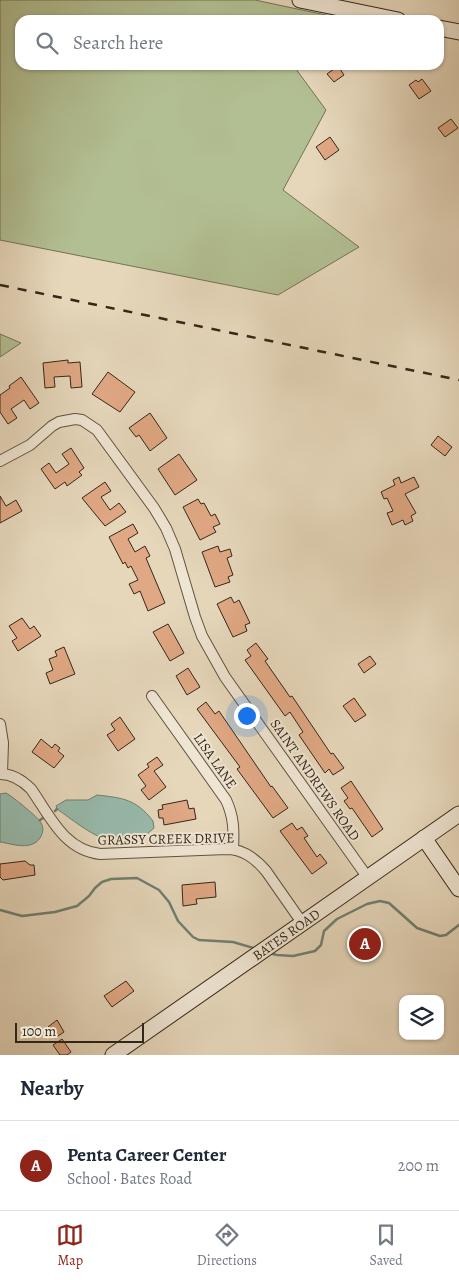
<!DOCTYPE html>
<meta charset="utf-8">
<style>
:root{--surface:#fff;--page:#f6f6f7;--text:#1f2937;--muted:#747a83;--line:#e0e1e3;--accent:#8f2418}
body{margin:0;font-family:Alegreya,serif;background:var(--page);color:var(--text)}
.controls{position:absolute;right:15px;bottom:15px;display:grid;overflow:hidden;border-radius:10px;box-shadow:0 1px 4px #0004}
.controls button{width:45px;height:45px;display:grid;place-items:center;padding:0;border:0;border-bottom:1px solid var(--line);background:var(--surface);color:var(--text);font:25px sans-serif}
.scale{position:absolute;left:15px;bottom:12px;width:129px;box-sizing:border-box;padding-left:5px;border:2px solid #342718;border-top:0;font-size:14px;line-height:18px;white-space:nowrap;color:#342718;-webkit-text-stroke:4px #efe5d3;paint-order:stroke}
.you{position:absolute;left:246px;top:715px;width:18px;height:18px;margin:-12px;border:4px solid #fff;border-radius:50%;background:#1a73e8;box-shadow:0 0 0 8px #1a73e833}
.badge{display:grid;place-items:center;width:32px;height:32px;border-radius:50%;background:var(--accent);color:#fff;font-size:16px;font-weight:700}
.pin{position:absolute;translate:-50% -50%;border:2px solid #fff;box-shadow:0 1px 5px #0006}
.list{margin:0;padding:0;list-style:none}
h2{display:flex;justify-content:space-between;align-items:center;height:65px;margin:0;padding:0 20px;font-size:21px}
h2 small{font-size:16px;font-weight:400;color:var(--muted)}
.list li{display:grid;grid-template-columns:32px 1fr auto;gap:15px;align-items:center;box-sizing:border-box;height:90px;padding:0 20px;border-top:1px solid var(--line)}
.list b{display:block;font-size:19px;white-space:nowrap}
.list p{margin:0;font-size:16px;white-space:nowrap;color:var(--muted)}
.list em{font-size:16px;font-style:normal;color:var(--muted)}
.icon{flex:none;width:28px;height:28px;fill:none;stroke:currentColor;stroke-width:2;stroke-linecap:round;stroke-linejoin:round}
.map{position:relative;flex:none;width:459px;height:1055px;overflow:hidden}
.search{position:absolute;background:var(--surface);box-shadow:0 1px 4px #0004;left:15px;right:15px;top:15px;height:55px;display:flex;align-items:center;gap:12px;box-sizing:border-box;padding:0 18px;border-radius:15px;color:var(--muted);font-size:19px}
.sheet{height:155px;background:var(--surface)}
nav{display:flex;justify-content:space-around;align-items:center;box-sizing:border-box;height:70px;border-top:1px solid var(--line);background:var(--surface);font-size:14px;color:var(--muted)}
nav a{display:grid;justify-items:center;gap:2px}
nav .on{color:var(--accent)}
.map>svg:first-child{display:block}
.green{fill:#b2bf92;stroke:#737355}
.water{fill:#97baac;stroke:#6f7f71}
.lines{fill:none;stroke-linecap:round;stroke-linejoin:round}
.stream{stroke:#6f7f71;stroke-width:2.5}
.building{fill:#e0a884;stroke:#342718}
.street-casing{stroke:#605341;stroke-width:12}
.secondary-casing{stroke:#342718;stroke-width:17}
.street{stroke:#efe5d3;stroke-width:10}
.secondary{stroke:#efe5d3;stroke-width:15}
.rail{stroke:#342718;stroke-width:2.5;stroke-dasharray:9 9;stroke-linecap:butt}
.labels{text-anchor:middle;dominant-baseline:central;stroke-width:4;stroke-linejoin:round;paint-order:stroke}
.street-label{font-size:14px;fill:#342718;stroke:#efe5d3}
</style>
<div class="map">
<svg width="459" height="1055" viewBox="0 0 459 1055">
<rect width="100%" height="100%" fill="#e6d7bb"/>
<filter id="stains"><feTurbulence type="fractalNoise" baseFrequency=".004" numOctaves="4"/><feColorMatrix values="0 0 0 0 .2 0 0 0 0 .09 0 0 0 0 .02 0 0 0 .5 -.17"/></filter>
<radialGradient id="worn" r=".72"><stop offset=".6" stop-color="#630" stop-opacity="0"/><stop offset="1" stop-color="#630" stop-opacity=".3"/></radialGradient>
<path class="green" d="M0 0H255L335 17 330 20H20V65H293L326 110 283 190 359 247 278 295 0 240Z
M0 334 21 343 0 357Z"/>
<path class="water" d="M6 793C12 796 39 818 41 823 44 828 43 833 40 838 31 851 13 844 0 842V794Z
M97 795C123 798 136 799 153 821L154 828C120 861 87 830 57 809L56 806 66 800H88Z"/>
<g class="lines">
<path class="stream" d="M55 811 57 809
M40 820 43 818
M0 910 22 916 55 912 77 906 89 896 95 888 102 882 111 879 137 878 159 890 169 902 178 921 193 937 199 940 233 942 257 949
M269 953 277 955 293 956 315 951 321 945 324 931 337 919 367 904 380 901 389 903 417 928 440 936 446 935 459 925"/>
</g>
<path class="building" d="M338 66 344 75 334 82 327 74Z
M422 79 431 91 419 99 409 85 416 80 418 82Z
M451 119 458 128 445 137 438 128Z
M330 137 339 150 325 160 316 147Z
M68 360V363L80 362 82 387 71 388 70 376 54 377 55 387 45 388 43 363Z
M108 372 135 392 120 412 92 394Z
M21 377 39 403 30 409 24 400 11 409 17 418 8 424 0 412V395L10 388 9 386Z
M150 413 167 438 150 451 139 435 136 437 129 428Z
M438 436 452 447 445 456 431 445Z
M71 448 84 468 79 472 82 475 67 486 65 482 55 489 41 469 49 463 56 473 69 464 62 454Z
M179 454 197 480 175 495 158 469Z
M399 477 401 483 414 477 419 487 405 494 416 513 411 516 413 521 405 525 403 520 392 525 387 513 393 511 387 498 384 499 381 492 395 485 393 480Z
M105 482 111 491 101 497 110 510 119 503 126 512 105 526 82 498Z
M0 496 6 506 16 500 22 511 0 523Z
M198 499 201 504 204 503 211 516 215 514 220 524 213 527 216 532 200 540 183 507Z
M133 524 138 533 128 539 135 552 145 546 150 556 146 558 165 603 148 611 140 591 134 594 129 584 138 580 131 566 128 568 125 562 123 564 109 537Z
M218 546 220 552 230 549 232 556 227 558 233 575 228 577 230 582 215 587 202 552Z
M231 597 234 603 239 600 250 623 245 625 247 631 233 637 217 604Z
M22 618 30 629 34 626 41 636 18 651 12 641 17 638 9 626Z
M168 624 184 653 170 661 153 632Z
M256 643 268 659 265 661 290 697 292 696 331 754 333 753 344 768 333 775 329 769 325 773 299 735 303 732 290 712 285 716 245 660 251 656 247 650Z
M64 647 75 674 50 684 46 673 53 670 49 659 57 656 55 651Z
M370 656 376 664 364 673 358 664Z
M188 668 200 687 187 695 176 676Z
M354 698 366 715 355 722 343 706Z
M206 702 215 714 219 711 271 787 272 786 288 808 273 818 237 769 240 767 197 709Z
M120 717 135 739 118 751 107 735 115 730 111 724Z
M41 739 52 748 55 744 60 748 58 751 64 756 54 768 32 752Z
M157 757 163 765 154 771 166 787 149 800 141 790 146 786 138 775 149 767 147 764Z
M351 781 383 829 372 837 352 808 350 809 344 801 348 798 341 788Z
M187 800 189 809 194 808 196 819 164 825 163 818H159L158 810 163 809 162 805Z
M292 823 297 830 302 827 308 836 304 838 317 857 320 854 327 863 312 874 280 831Z
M25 861 30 865H34L35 875 3 880 0 877V864Z
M215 882 216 897 196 899 197 904 183 906 182 885Z
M126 981 134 991 112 1007 104 996Z
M57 1020 64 1032 55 1038 48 1027Z
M62 1039 71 1052 67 1055H60L53 1045Z"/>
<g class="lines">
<g class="street-casing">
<path id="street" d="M0 461 30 445 52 426 59 422 75 419 82 420 97 430 154 508 166 528 175 549 195 617 202 636 225 677 368 878
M152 696 226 800C234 817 234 831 233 849
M0 724 3 743 2 773
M0 774C13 774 22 780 31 789 50 816 64 850 100 854L226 849C243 849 255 858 266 871L303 924"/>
</g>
<g class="secondary-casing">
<g id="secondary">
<path d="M300 0 398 20"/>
<path d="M439 28 459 32"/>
<path d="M424 838 459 889"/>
<path id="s1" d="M113 1055 459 814"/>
</g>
</g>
<use href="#street" class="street"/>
<use href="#secondary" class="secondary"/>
<path class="rail" d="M0 285 459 380"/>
</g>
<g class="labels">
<g class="street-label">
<text transform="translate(215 761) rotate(55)">LISA LANE</text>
<text transform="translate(315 780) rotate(55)">SAINT ANDREWS ROAD</text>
<text transform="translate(166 839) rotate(-1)">GRASSY CREEK DRIVE</text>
<text stroke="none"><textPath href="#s1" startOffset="211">BATES ROAD</textPath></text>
</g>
</g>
<rect width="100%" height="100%" filter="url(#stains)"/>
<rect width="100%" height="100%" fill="url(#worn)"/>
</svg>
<div class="controls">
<button><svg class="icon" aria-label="layers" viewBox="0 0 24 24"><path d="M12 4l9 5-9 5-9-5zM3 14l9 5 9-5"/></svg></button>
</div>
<div class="scale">100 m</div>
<div class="you"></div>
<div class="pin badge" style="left:365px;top:944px">A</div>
<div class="search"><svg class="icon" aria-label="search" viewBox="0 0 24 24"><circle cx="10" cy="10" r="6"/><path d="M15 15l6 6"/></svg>Search here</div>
</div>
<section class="sheet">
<h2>Nearby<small></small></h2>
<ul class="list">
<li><span class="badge">A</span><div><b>Penta Career Center</b><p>School · Bates Road</p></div><em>200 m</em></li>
</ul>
</section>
<nav>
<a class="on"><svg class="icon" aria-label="map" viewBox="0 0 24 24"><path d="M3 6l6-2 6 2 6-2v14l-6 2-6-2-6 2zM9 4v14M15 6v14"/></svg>Map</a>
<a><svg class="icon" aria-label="directions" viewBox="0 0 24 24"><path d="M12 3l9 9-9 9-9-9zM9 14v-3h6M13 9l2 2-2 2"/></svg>Directions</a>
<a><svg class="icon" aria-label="saved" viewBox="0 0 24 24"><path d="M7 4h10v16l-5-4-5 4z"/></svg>Saved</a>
</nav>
